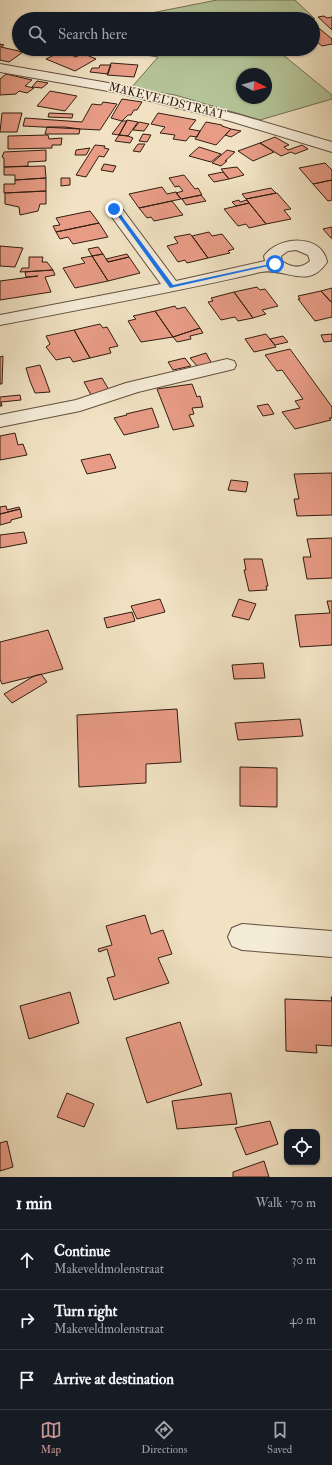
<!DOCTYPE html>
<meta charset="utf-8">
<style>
:root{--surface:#171b24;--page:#242831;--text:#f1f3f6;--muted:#9ea1a6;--line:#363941;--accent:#c59692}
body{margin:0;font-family:"IM FELL Double Pica",serif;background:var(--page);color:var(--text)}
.controls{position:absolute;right:12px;bottom:12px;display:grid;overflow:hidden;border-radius:8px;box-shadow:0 1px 3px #0004}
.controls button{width:36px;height:36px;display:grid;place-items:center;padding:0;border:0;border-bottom:1px solid var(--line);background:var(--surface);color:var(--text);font:20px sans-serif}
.compass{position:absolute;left:236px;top:68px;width:36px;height:36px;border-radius:50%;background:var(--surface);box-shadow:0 1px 3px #0004;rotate:96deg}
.stop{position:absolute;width:12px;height:12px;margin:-9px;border:3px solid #1a73e8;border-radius:50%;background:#fff}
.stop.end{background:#1a73e8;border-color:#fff;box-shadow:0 1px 4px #0008}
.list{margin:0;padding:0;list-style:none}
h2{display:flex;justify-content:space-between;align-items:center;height:52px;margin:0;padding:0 16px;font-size:17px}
h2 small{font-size:13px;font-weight:400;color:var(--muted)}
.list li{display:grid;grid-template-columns:26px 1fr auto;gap:12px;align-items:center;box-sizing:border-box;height:60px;padding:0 16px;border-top:1px solid var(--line)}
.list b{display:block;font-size:15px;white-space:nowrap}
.list p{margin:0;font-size:13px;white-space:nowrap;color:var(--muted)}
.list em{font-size:13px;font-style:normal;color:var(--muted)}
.icon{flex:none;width:22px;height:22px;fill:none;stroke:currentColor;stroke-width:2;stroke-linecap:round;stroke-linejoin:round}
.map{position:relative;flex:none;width:332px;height:1177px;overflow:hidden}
.search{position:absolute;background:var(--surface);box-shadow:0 1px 3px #0004;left:12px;right:12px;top:12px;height:44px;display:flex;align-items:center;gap:10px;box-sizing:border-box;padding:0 14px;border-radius:22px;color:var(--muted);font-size:15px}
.sheet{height:232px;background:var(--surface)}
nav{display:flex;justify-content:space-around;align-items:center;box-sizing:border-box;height:56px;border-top:1px solid var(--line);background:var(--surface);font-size:11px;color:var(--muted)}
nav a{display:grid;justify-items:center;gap:2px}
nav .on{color:var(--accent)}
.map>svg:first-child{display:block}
.green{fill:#b4c498;stroke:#737054;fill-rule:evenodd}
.building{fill:#e89c86;stroke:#321d11}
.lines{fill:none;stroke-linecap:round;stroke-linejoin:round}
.minor-casing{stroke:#624e3e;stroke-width:2}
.minor{fill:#f5ecd8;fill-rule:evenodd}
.route{fill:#1a73e8}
.labels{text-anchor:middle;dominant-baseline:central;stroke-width:3;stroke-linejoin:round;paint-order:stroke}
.far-street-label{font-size:12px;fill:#321d11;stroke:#f5ecd8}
</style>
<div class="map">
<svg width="332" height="1177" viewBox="0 0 332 1177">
<rect width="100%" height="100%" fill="#f0e2c3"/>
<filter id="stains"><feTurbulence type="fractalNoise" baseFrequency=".005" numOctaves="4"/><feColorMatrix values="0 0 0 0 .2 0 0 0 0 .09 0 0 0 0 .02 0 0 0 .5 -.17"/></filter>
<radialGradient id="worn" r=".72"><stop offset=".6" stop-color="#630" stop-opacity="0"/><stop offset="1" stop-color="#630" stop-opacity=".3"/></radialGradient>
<path class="green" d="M217 0H295L315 19H121Z
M108 49H276L332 95V99L260 120 175 95 131 88 158 57ZM242 74H266V98H242Z"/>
<path class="building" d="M324 16 327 18 332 17V30L318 17Z
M315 25 332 39V44L322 46 313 39V26Z
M0 44 4 45 1 47 23 52 9 62 0 60Z
M62 51 76 57 82 53 96 59 75 71 46 59Z
M111 63 138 65 134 77 107 75Z
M100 65H111L108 74 90 72 92 68H99Z
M6 74 32 80 25 86 34 88 27 93 19 91 16 94 0 95V79Z
M37 81 48 83 42 88 32 87Z
M50 91 77 96 65 111 37 106Z
M122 99 142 102 137 110H134L131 115H128L122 121 111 118Z
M103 102 117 104 100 130 23 126 25 118 82 122 92 104 101 105Z
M2 113H22L17 132H0Z
M49 113 73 114 72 118 48 117Z
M158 113 196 120 189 129 200 131 197 137 190 136 186 141 173 139 175 135 160 133 165 127 151 124Z
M127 120 138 122 128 136 119 135Z
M122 121H127L119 135 112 134Z
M139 122 149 124 144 131 133 130Z
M206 122 222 125V126L231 129 216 145 195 139Z
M47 127H65L80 129 79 134H45Z
M231 129 241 131 231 137 225 135Z
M143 134 151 135 147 142 139 141Z
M48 135 49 139 62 138 61 145H52V148L8 149V136Z
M119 135 128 136 133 138 130 143 115 141Z
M275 137 289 145 284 147 288 150 302 145 308 149 295 154 291 152 281 156 260 143Z
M260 143 274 152 253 161 238 151Z
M138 144H145L140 152 133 151Z
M95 145 105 146 104 148 109 149 104 157 99 156 86 177 76 175Z
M199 147 221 154 211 162 189 156Z
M90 148 86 155H75L76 150Z
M46 150V161L28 162V166L4 167V158L2 157 4 152Z
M227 150 235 152 225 161H227L221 166 212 163Z
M325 163 332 170V180L313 184 299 168Z
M104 164 116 166 113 172 101 170Z
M45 166 46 178 15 180V175H4V167Z
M237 167 244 175 229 179 221 169Z
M223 172 229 179 214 182 208 175Z
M184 175 195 189 198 188 202 195 181 199 176 193 183 191 179 186 175 187 169 178Z
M46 178V191L4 193V184H15V180Z
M61 178H70V185L61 186Z
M332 180V200L328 201 313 184Z
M162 187 167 194 176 192 181 199 139 208 129 194Z
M271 188 276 193 246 199 242 194Z
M46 191V204H40L38 211 20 215 19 207 5 204V193Z
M277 193 291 209 284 210 291 219 266 224 246 199Z
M201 195 206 201 186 205 182 199Z
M239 200 240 202 247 200 249 203 236 206 232 202Z
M172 201 183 215 154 221 151 217 147 218 139 208Z
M249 203 266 224 249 228 246 224 238 226 224 209Z
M90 211 99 223 56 232 53 226 60 225 56 218Z
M99 223 108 237 73 244 68 237 60 239 56 232Z
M332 227V238H331L323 229Z
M209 232 212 236 222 234 234 249 228 251 230 253 208 258 192 236Z
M190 234 192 236 208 258 187 263 185 260 178 262 167 246 178 243 174 237Z
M0 246 23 248 15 267 0 266Z
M98 247 103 254 92 256 88 249Z
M103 254 108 262 129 257 140 273 108 281 92 256Z
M127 254 129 257 108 262 106 259Z
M92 256 108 281 75 288 63 268 85 263 81 258Z
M29 257H43L42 262H47L53 270 20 272 22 268H29Z
M53 270 55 275 45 277 51 292 0 300V281L38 276 26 277 25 272Z
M257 287 260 290 265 289 278 306 262 310 266 314 253 318 234 292Z
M332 288V303L321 291Z
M321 291 332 303V317L315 321 298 299H300L298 296Z
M234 292 253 318 238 321 235 317 221 320 208 302 213 301 211 298Z
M175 306 177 309 185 307 200 328 173 337 155 311Z
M155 311 173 337 141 342 128 321 136 319 133 316Z
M100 324 103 328 107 327 118 346 109 348 111 353 90 358 74 330Z
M200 328 203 333 190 336 191 339 177 342 173 337Z
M74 330 90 358 73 362 70 357 56 360 46 347 50 344 46 336Z
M266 334 276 347 254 352 245 339Z
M332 334V341L324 342 321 335Z
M283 336 288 342 275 345 270 339Z
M290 349 332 407V418H329L331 420 295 429 282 412 300 408 295 401 303 399 282 370 277 371 265 355Z
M206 353 212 364 198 367 190 358Z
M3 356 2 384H0V357Z
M185 358 191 366 173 370 168 362Z
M40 365 45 378 50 392 35 393 30 381 26 368Z
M102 378 109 390 91 395 84 382Z
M192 384 197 397 200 396 203 407 192 408 194 414 189 415 194 426 173 430 157 389Z
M20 395 21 400 1 402 2 406H0V397Z
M268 404 274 414 263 416 257 406Z
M152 408 159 427 124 435 114 418 127 415 126 414Z
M15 433 18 445 23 444 27 455 0 460V436Z
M110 454 116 468 87 474 81 460Z
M332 473V515L297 516 294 499H299L294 474Z
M231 480 248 482 246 492 228 490Z
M6 506 7 510 19 507 20 509 0 514V507Z
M20 509 22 517 11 520V522L0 525V514Z
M24 532 27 543 0 548V535Z
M332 538V578L307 579 303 557H311L307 539Z
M244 559H262L268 586H266L267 590 249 591 244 570H246Z
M160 599 165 612 137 619 131 606Z
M239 599 256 604 249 620 232 616Z
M327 601H332V645L300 647 295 615 330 613Z
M132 612 135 621 107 628 104 618Z
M48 630 63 669 2 684 0 679V642Z
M263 663 265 678 234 679 232 665Z
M41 674 47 682 12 703 4 694 34 676Z
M177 709 181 762 146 764V783L79 787 77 715Z
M300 719 303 736 238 740 235 723Z
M240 767 277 768V807L240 806Z
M145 915 151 934 163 930 172 954 158 958 169 983 114 1000 107 978 115 976 107 949 99 952 98 949 112 945 106 926Z
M70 992 79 1023 29 1039 20 1006Z
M331 997H332V1046L316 1045 317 1053 286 1051 285 999 332 1001Z
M180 1022 202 1085 147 1103 126 1038Z
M67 1093 94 1104 84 1127 57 1117Z
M231 1093 237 1124 177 1129 172 1101Z
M270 1121 278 1144 246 1155 235 1128Z
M7 1141 13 1167 0 1171V1143Z
M264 1161 269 1177H233V1172Z"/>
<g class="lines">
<g class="minor-casing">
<path id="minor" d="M0 64 114 84 240 115 332 142V152L230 121 114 92 0 72Z
M114 204 120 206 176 281 265 261 264 256C278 236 322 233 327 262 308 291 285 267 261 272 175 292 87 308 0 325V315L161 284 106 209 108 206ZM296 250 308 255 310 261C301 269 292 268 282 261L281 256 288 251Z
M227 359 234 361 236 365 234 369 138 392 80 411 0 427V415L76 400 126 383Z
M242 924 332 931V957L242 950 232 946 228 937 232 928Z"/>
</g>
<use href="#minor" class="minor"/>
</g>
<path class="route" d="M112 208H116L173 285 275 263 277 264 170 288Z"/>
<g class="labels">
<g class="far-street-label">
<text transform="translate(167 101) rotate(14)">MAKEVELDSTRAAT</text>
</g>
</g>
<rect width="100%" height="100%" filter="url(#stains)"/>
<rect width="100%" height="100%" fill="url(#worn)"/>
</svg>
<div class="controls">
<button><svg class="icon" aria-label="locate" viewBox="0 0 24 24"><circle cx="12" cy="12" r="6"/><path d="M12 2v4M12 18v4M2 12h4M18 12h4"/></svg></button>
</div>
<svg class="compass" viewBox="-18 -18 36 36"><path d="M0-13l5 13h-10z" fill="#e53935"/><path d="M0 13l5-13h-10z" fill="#9ea1a6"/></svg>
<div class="stop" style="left:275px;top:264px"></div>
<div class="stop end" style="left:114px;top:209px"></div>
<div class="search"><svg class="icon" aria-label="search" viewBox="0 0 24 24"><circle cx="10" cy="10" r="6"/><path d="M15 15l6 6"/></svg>Search here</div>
</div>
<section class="sheet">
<h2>1 min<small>Walk · 70 m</small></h2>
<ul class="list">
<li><svg class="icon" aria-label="ahead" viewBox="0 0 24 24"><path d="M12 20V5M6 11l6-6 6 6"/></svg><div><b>Continue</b><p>Makeveldmolenstraat</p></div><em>30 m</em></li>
<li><svg class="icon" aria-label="right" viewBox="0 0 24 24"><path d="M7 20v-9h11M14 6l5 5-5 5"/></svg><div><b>Turn right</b><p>Makeveldmolenstraat</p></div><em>40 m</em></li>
<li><svg class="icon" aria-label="arrive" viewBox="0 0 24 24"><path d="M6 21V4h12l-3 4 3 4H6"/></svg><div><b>Arrive at destination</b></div></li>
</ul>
</section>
<nav>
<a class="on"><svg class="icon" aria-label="map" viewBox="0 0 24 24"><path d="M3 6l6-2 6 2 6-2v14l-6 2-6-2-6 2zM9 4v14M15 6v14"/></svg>Map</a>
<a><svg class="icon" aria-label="directions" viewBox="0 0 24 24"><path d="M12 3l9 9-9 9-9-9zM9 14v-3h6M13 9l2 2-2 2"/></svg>Directions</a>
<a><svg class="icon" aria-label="saved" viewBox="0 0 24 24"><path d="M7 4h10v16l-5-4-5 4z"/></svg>Saved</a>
</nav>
